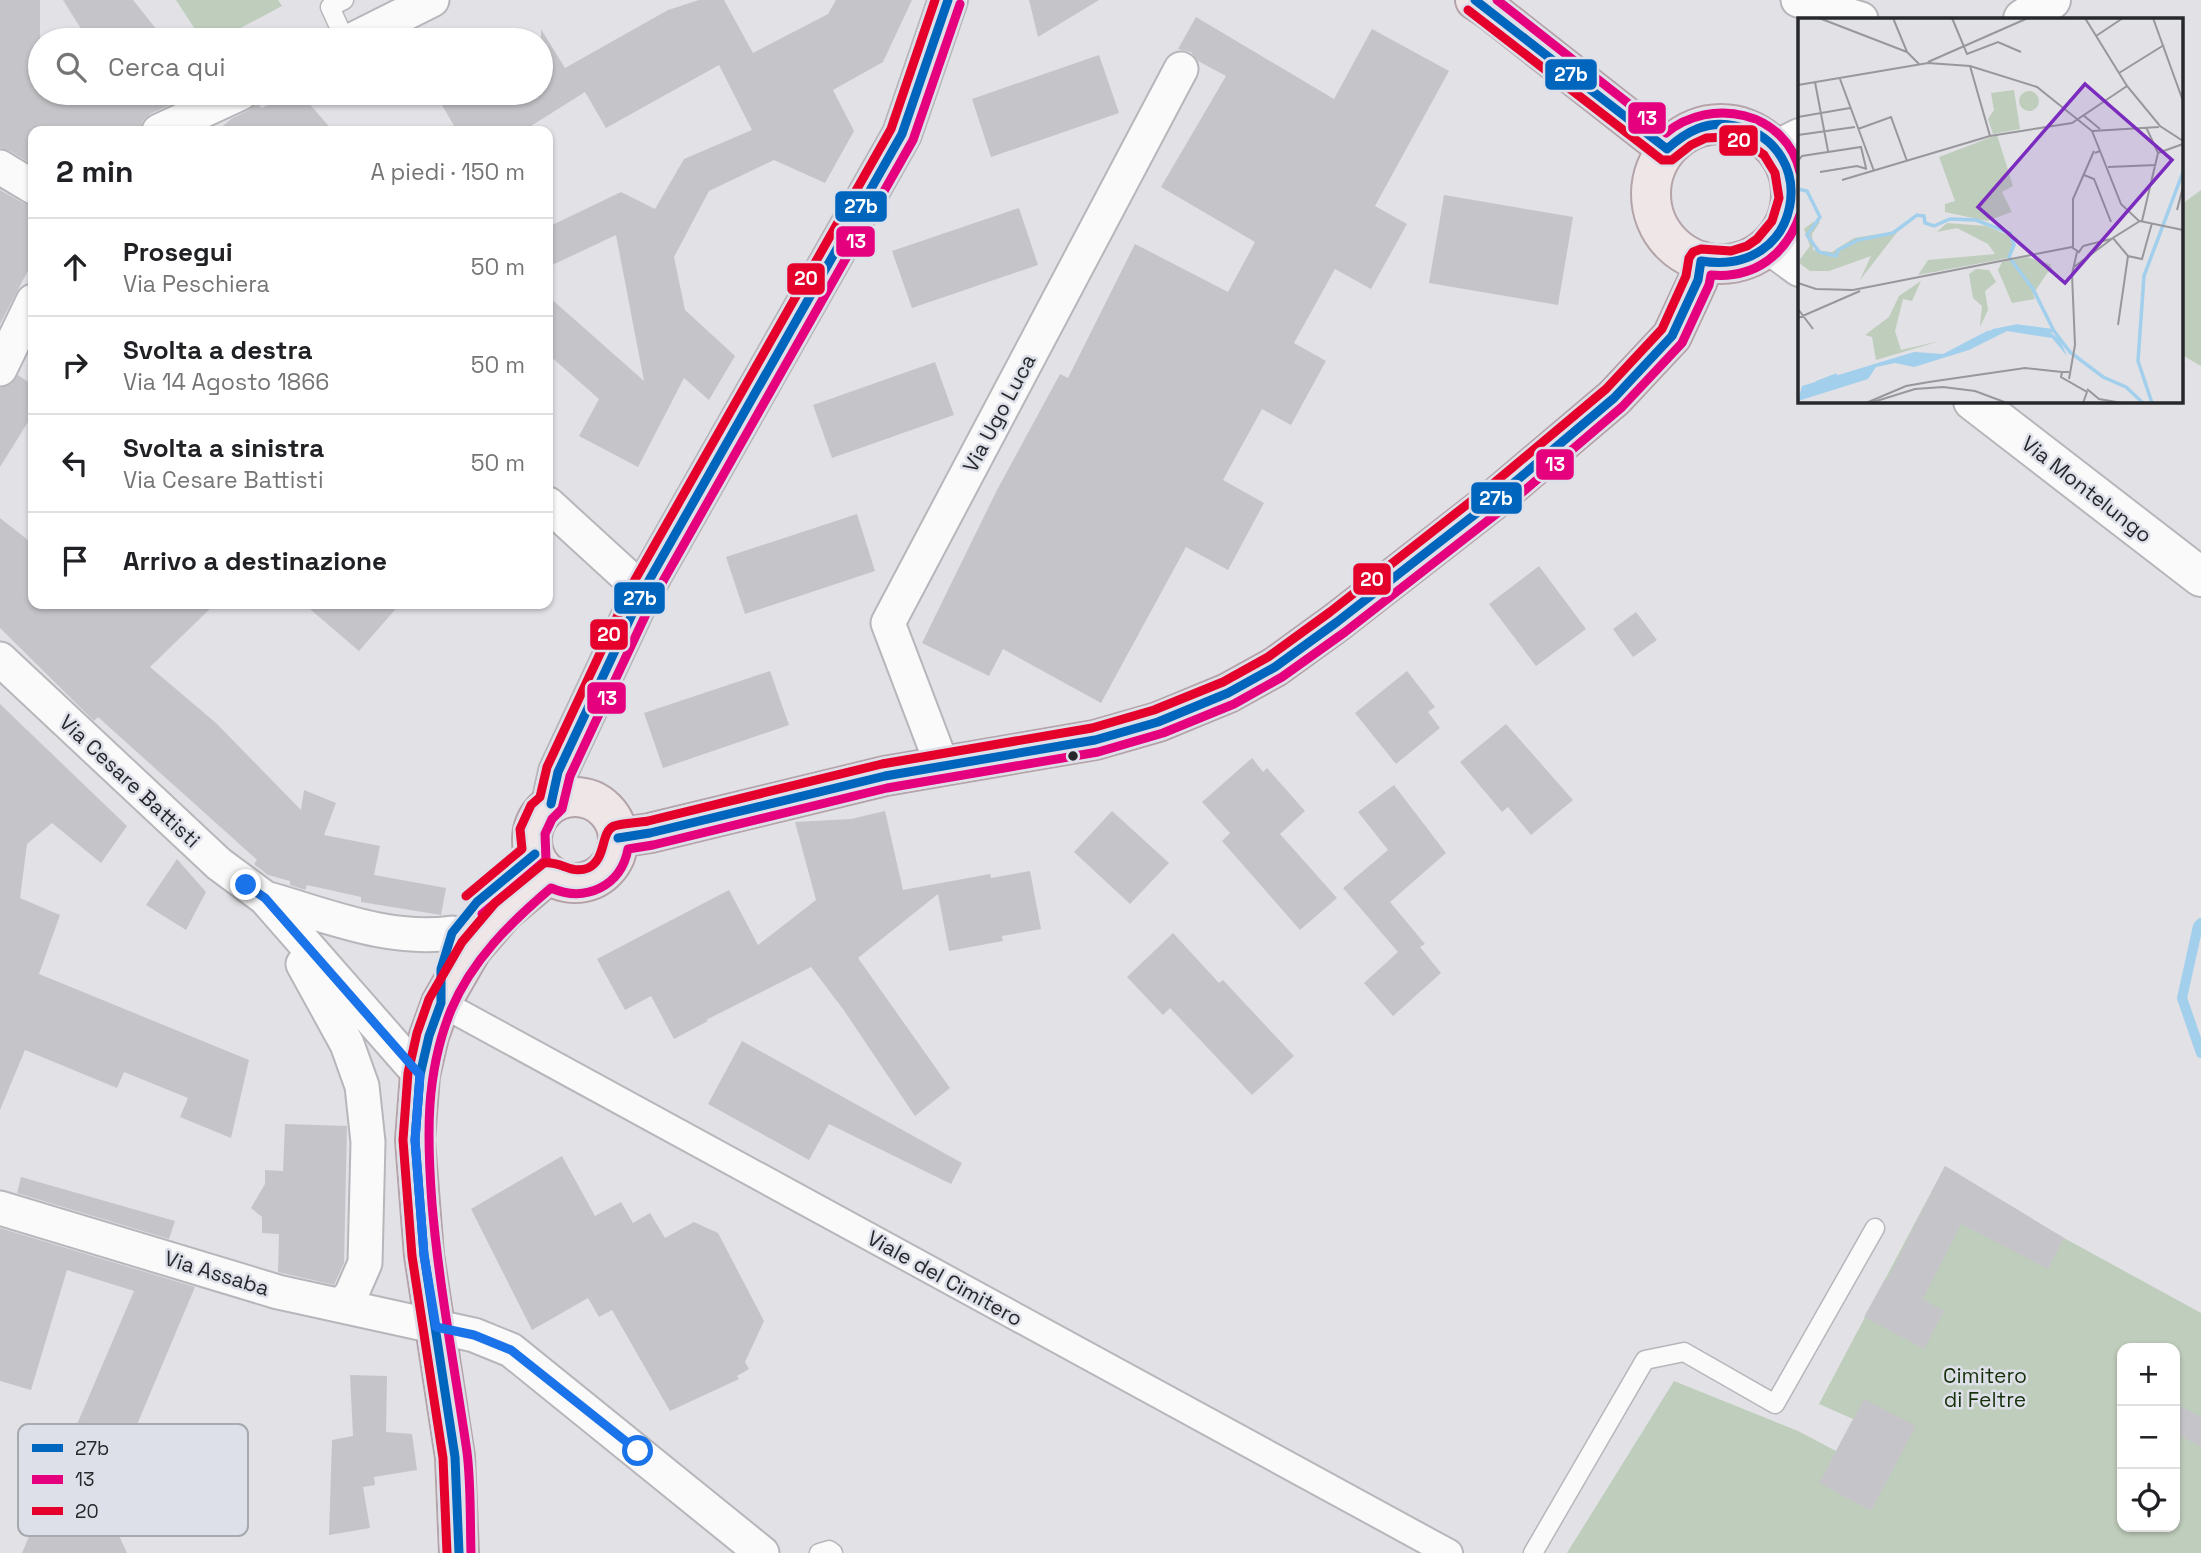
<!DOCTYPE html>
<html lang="it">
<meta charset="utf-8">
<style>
:root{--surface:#fff;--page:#f2f2f2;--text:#202124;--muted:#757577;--line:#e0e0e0}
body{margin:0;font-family:"Space Grotesk",sans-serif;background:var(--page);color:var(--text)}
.controls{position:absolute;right:21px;bottom:21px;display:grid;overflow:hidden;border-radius:14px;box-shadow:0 2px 5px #0004}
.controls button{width:63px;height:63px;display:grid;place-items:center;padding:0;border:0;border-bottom:2px solid var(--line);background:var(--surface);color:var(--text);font:35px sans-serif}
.stop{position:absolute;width:21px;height:21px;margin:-16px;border:5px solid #1a73e8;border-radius:50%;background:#fff}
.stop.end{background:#1a73e8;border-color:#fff;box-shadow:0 2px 7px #0008}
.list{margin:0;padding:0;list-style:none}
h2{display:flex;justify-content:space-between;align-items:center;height:91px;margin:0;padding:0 28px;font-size:30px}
h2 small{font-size:23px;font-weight:400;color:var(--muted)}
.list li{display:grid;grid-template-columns:46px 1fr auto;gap:21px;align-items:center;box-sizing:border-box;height:98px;padding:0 28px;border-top:2px solid var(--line)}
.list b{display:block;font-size:26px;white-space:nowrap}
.list p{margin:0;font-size:23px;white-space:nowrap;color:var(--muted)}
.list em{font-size:23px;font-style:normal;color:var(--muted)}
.icon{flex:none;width:38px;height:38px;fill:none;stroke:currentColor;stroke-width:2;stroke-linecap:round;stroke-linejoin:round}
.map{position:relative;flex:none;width:2201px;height:1553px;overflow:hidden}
.search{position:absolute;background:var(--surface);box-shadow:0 2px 5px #0004;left:28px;top:28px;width:525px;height:77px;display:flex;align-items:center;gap:18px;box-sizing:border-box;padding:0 24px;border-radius:38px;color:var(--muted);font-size:26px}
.panel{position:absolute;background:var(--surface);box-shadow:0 2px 5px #0004;left:28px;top:126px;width:525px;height:483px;border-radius:14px}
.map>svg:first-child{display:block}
.green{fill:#bfcdbc;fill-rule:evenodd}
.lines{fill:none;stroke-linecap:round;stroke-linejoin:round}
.stream{stroke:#a2cfec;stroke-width:10}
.building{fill:#c5c5c9}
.service-casing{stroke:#b7b7bb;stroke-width:21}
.pedestrian-casing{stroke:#b7b7bb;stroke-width:30}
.minor-casing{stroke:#b7b7bb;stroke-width:37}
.tertiary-casing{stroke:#b7b7bb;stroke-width:42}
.primary-casing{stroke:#b4a4a9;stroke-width:42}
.service{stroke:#fafafb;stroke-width:18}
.pedestrian{stroke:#fafafb;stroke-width:26}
.minor{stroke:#fafafb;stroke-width:33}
.tertiary{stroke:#fafafb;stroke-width:38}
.primary{stroke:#efe6e8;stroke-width:38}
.bus-1-casing{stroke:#dee0e9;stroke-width:14}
.bus-2-casing{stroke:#dee0e9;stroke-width:14}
.bus-3-casing{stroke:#dee0e9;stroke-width:14}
.bus-1{stroke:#0065bd;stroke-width:9}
.bus-2{stroke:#e5007d;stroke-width:9}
.bus-3{stroke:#e4002b;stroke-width:9}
.route{stroke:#1a73e8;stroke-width:9}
.bus-dot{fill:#27282c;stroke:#dee0e9;stroke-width:2.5}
.labels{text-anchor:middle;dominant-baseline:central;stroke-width:5;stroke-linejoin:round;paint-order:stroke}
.street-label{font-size:21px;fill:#27282c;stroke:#dee0e9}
.park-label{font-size:21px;fill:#17310b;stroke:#dee0e9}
.inset-river{fill:none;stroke:#a2cfec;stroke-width:3.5}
.inset-road{fill:none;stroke:#97979c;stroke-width:2}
.view{fill:#7b2cbf;fill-opacity:0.15;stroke:#7b2cbf;stroke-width:3.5}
.inset-edge{fill:none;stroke:#27282c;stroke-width:3.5}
.key{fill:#dee0e9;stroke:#a7a9b0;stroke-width:2}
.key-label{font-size:19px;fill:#27282c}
.line-badge{stroke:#dee0e9;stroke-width:2.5}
.badge-label{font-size:19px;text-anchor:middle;font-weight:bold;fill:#fff}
</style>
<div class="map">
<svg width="2201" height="1553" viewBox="0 0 2201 1553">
<rect width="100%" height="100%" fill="#e1e1e6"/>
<path class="green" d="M176 0H278L282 6 218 40H202Z
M2201 190V366L2182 355V204Z
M1945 1166 2064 1238 2201 1313V1553H1567L1674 1381 1798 1431 1836 1451 1853 1419 1819 1404ZM2122 1348H2175V1527H2122Z"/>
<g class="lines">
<path class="stream" d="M2201 923 2198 926 2182 998 2201 1053"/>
</g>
<path class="building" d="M0 0H40V93H75L83 102 104 93 193 94 150 114 143 121 140 131H33V165L10 151 0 148Z
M63 0H133L165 40H88Z
M699 0H724L753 53 828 14 836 0H912L883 62 833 90 854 131 825 183 774 160 709 191 674 257 685 310 735 356 709 400 684 378 638 467 579 436 599 399 548 354V296L644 381 616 235 548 267V227L621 192 655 209 684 159 752 130 719 65 606 128 585 92 523 131H457L435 93H541V29L565 68 668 10Z
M1029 0H1099L1038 37Z
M1196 17 1334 99 1372 29 1449 71 1375 206 1407 224 1371 289 1335 269 1294 343 1326 361 1291 425 1262 409 1223 480 1264 503 1228 570 1186 547 1101 703 1003 649 989 676 922 643 997 490 1060 374 1068 378 1135 244 1228 292 1255 242 1161 187 1226 76 1198 61 1191 52 1178 49Z
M1099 55 1119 113 991 157 972 99Z
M290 93H300L333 131H204L215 126 218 130 231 119 249 110 257 103 262 108Z
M0 190 23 203 33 206V261L0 324Z
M1444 195 1573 217 1558 305 1429 283Z
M1019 208 1038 265 912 308 892 251Z
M935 362 954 415 832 458 813 405Z
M18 375 33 385V414L0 467V388L11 384Z
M857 514 875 571 745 614 726 557Z
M0 518 33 544V604H215L150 667 216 723 301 810 304 790 336 803 324 835 380 846 374 875 446 888 441 915 361 902V897L307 885 305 890 290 885V881L268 875 254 864 257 860 98 717 94 721 0 628Z
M1539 566 1586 629 1536 666 1489 604Z
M304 604H400L359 651Z
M1636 612 1657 640 1633 657 1613 629Z
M770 671 789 725 663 768 644 713Z
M1407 671 1435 707 1428 712 1440 728 1396 764 1355 713Z
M0 704 127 826 101 863 52 823 27 844 20 898 60 915 39 974 249 1060 231 1138 180 1117 188 1098 124 1072 117 1088 25 1050 0 1110Z
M1506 724 1573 800 1531 835 1508 807 1502 812 1460 762Z
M1252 758 1263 772 1267 768 1305 811 1280 834 1337 898 1300 930 1222 841 1230 833 1202 802Z
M1394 785 1446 853 1390 902 1425 944 1420 947 1441 973 1393 1016 1364 983 1398 952 1343 888 1388 850 1358 812Z
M885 811 903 890 990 874 991 878 1030 871 1041 929 1002 936 1003 941 949 951 938 894 858 958 950 1088 915 1116 843 1009 811 967 706 1020 708 1021 674 1039 651 996 625 1010 597 959 729 890 758 945 816 900 795 822 851 819Z
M1112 811 1169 863 1130 904 1074 852Z
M177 859 206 892 186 930 146 905Z
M1173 933 1219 983 1223 980 1294 1056 1252 1095 1170 1008 1163 1015 1127 977Z
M742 1041 962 1163 951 1184 829 1124 809 1160 708 1104Z
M285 1124 347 1126 344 1263 334 1285 278 1272 279 1234 262 1233V1217L251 1208 265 1184V1170L283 1171Z
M562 1156 595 1216 621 1202 633 1223 650 1213 665 1238 694 1222 718 1233 764 1321 745 1362 749 1369 737 1376 739 1379 670 1411 612 1310 599 1317 588 1298 532 1330 471 1209Z
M1945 1166 2064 1238 2048 1269 1961 1224 1923 1299 1944 1311 1924 1349 1864 1317 1885 1279 1887 1280Z
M21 1177 175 1221 169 1239 17 1193Z
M0 1228 195 1287 128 1446 147 1454 116 1529 127 1553H22L134 1291 67 1270 31 1390 0 1381Z
M350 1375 387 1376 386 1432 412 1434 417 1470 374 1477 375 1485 363 1487 370 1528 329 1535 332 1440 353 1436Z
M1864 1399 1916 1426 1871 1511 1819 1483Z
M2175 1403 2201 1417V1447L2175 1433Z"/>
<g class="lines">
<g class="service-casing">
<path id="service" d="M344 0 330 7 345 40
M819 1553 829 1550 833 1553
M1533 1553 1645 1360 1684 1352 1775 1404 1875 1228"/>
</g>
<g class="pedestrian-casing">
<path id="pedestrian" d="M441 1003 1449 1553"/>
</g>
<g class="minor-casing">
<path id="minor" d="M1798 0 1861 19
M352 40 432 0
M159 131 241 93
M0 167 33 187
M0 369 33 301
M548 504 643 591
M0 659 219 864 265 898 420 1075
M942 765 888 623 1181 69
M265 898C326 915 388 942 452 933
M303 964 347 1044 362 1086 368 1142 365 1263 351 1295 342 1304
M0 1208 278 1292 474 1335 511 1350 762 1553"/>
</g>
<g class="tertiary-casing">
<path id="tertiary" d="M2023 19 2051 0
M1776 150 1800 138
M1770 245 1800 267
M1973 401 2201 577
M551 804 558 772 643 591 902 134 948 0"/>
</g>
<g class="primary-casing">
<path id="primary" d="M1475 0 1490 10 1667 149
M1651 194a70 70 0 1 1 140 0a70 70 0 1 1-140 0Z
M532 840a43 43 0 1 1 86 0a43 43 0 1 1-86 0Z
M618 838 650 833 885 776 1095 740 1158 722 1228 693 1275 667 1337 622 1496 498 1614 398 1672 336 1698 280 1701 261
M459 1553 455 1457 424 1255 415 1140 420 1075 429 1036 441 1003 472 949 504 912 549 874"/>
</g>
<use href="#service" class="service"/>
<use href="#pedestrian" class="pedestrian"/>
<use href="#minor" class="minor"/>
<use href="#tertiary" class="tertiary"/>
<use href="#primary" class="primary"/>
<g class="bus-1-casing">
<path id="bus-1" d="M1475 0 1667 149
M1667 149C1687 131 1707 120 1735 126 1823 144 1804 278 1701 261
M551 804 558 772 643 591 902 134 948 0
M618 838 650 833 885 776 1095 740 1158 722 1228 693 1275 667 1337 622 1496 498 1614 398 1672 336 1698 280 1701 261
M459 1553 455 1457 424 1255 415 1140 420 1075 429 1036 441 1003V969L452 933 477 902 535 854"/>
</g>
<g class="bus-2-casing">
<path id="bus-2" d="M1497 0 1666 133C1711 96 1786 111 1800 172
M482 914 546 860 545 834 552 819 562 809 570 776 654 597 913 140 960 4
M471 1552C470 1519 471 1484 467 1452 455 1369 439 1287 432 1204 427 1137 425 1074 451 1010 472 960 510 923 551 888 586 903 621 886 628 849L653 845 887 788 1098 752 1163 733 1234 704 1282 677 1345 632 1504 508 1622 407 1682 343 1709 285 1711 275C1754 279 1786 255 1800 215"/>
</g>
<g class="bus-3-casing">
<path id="bus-3" d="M466 896 522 849 520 829 531 805 540 797 547 767 632 585 891 129 935 0
M447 1553 443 1458 412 1256 403 1140 408 1073 417 1033 429 999 462 942 495 903 544 863C559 860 572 875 588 868 607 859 600 832 614 826 624 823 637 823 648 821L882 764 1092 728 1154 710 1223 682 1268 657 1330 612 1488 488 1606 389 1662 329 1686 276 1689 258 1693 252 1701 249 1731 251 1747 246 1757 239 1772 221 1779 198 1775 173 1764 155 1747 143 1727 137 1706 138 1691 145 1672 160H1662L1468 10"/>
</g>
<use href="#bus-1" class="bus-1"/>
<use href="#bus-2" class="bus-2"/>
<use href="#bus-3" class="bus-3"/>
</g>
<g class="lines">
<path class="route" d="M246 885 265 898 420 1075 415 1140 424 1255 436 1327 474 1335 511 1350 638 1451"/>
</g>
<circle class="bus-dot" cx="1073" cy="756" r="6"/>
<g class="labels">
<g class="street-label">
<text transform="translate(999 413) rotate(-62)">Via Ugo Luca</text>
<text transform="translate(2087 489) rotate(38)">Via Montelungo</text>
<text transform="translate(130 781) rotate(43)">Via Cesare Battisti</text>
<text transform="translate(217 1273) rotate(17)">Via Assaba</text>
<text transform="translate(945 1278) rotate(29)">Viale del Cimitero</text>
</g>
<g class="park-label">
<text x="1985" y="1375">Cimitero<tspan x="1985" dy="24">di Feltre</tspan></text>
</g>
</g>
<g transform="translate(1798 18)">
<rect width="385" height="385" fill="#e1e1e6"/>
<path d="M216 72 222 111 195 116 190 101 196 92 193 75ZM221 83a10 10 0 1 1 20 0a10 10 0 1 1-20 0ZM199 117 215 168 204 174 214 194 189 203 147 194V186L157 183 141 139ZM15 204H22L14 216 15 232 34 234 56 220 100 213 62 262 73 238 31 253H12L0 244 12 228 6 211ZM149 205 188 208 212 218 215 230 210 240 120 257 130 242 197 236 190 226 159 210 139 214ZM229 239 252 246 256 256 250 254 235 276 237 281 214 285 200 252 204 244ZM178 251 191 252 198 264 187 273 190 292 182 309 184 288 175 280 171 256ZM123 263 114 283 105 281 97 313 103 332 142 323 78 342 74 319 67 317 91 299 101 278Z" fill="#bfcdbc"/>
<path d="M219 309 252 314 262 322 269 338 254 320 209 313 171 332 116 349 97 345 78 349 70 361 0 383 4 368 116 334 145 336 189 313Z" fill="#a2cfec"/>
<path class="inset-river" d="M0 171 9 173 22 199 9 217 21 234 38 238 40 232 60 222 95 215 119 197 126 198 127 205 136 208 152 201 178 202 212 215 216 227 211 239 235 271 256 313M194 313 219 308 256 313 272 334 305 359 328 369 345 385M18 365 39 357M354 385 340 343 346 258 385 154"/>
<path class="inset-road" d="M21 0 109 34M95 0 109 34 121 46M154 0 169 36 200 24 223 34M287 0 329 68 362 108 385 123M355 0 385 83M298 18 325 0M130 44 230 0M172 48 192 118M321 55 366 27M42 61 76 153M17 64 30 133M0 67 130 45 172 48 239 69 294 113 302 133 297 135M285 97 302 111M0 99 52 90M348 109 360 135M60 111 93 99 109 143M294 113 361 109M0 117 57 109M302 133 323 186 341 203M360 135 385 126M0 143 4 138 63 129 68 150M310 149 358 147M22 154 59 148 69 151M286 157 296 161 313 204M44 162 192 118 274 105 329 68M379 192 385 169M344 203 360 135M285 228 281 234 275 230V181L296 133M285 228 313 221 342 203 385 212M276 249 315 220 330 238 344 241 354 205M0 265 18 271 55 272 274 229M0 291 15 311M0 300 62 273M320 307 330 238M271 354H264L263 359 289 374 285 385M271 361 277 327 274 256 279 234M289 371 301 381 324 385M68 385 108 368 131 364 227 350 264 354M72 385 117 371 145 369 177 373 209 385"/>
<path class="view" d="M287 66 374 142 267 265 180 189Z"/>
<rect width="385" height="385" class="inset-edge"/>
</g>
<rect x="18" y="1424" width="230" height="112" rx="10" class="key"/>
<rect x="32" y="1444" width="31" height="8" fill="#0065bd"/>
<rect x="32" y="1475" width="31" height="9" fill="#e5007d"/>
<rect x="32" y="1507" width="31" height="8" fill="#e4002b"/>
<g class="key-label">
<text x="75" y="1455">27b</text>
<text x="75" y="1486">13</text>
<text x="75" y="1518">20</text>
</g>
<g class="line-badge">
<rect x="1544" y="58" width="54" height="33" rx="7" fill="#0065bd"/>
<rect x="1627" y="101" width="40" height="34" rx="7" fill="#e5007d"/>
<rect x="1718" y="124" width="41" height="33" rx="7" fill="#e4002b"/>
<rect x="834" y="190" width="54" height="33" rx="7" fill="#0065bd"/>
<rect x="835" y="225" width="41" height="33" rx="7" fill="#e5007d"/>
<rect x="786" y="262" width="40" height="34" rx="7" fill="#e4002b"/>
<rect x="1535" y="448" width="40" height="33" rx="7" fill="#e5007d"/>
<rect x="1470" y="481" width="53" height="34" rx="7" fill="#0065bd"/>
<rect x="1352" y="562" width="40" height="34" rx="7" fill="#e4002b"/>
<rect x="613" y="581" width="53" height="34" rx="7" fill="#0065bd"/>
<rect x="589" y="618" width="40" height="33" rx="7" fill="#e4002b"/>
<rect x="586" y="681" width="41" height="34" rx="7" fill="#e5007d"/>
</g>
<g class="badge-label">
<text x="1571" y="81">27b</text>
<text x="1647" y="125">13</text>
<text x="1739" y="147">20</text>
<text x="861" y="213">27b</text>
<text x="856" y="248">13</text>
<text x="806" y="285">20</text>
<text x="1555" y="471">13</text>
<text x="1496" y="505">27b</text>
<text x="1372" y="586">20</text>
<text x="640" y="605">27b</text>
<text x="609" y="641">20</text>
<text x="607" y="705">13</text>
</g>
</svg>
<div class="controls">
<button>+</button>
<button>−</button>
<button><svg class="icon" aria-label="locate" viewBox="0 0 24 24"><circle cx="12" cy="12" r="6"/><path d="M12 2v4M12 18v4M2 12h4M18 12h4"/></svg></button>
</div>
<div class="stop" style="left:638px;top:1451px"></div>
<div class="stop end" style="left:246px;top:885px"></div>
<div class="search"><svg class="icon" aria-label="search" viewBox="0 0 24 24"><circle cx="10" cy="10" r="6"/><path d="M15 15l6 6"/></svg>Cerca qui</div>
<section class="panel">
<h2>2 min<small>A piedi · 150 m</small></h2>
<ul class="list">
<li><svg class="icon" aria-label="ahead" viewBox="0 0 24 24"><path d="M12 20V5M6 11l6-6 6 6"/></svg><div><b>Prosegui</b><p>Via Peschiera</p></div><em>50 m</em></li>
<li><svg class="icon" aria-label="right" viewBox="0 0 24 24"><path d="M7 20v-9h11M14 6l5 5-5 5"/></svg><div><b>Svolta a destra</b><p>Via 14 Agosto 1866</p></div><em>50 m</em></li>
<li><svg class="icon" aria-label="left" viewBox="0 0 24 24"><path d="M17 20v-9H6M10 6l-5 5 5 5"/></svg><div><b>Svolta a sinistra</b><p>Via Cesare Battisti</p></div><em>50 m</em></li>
<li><svg class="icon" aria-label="arrive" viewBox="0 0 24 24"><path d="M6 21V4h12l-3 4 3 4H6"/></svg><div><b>Arrivo a destinazione</b></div></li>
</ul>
</section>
</div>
